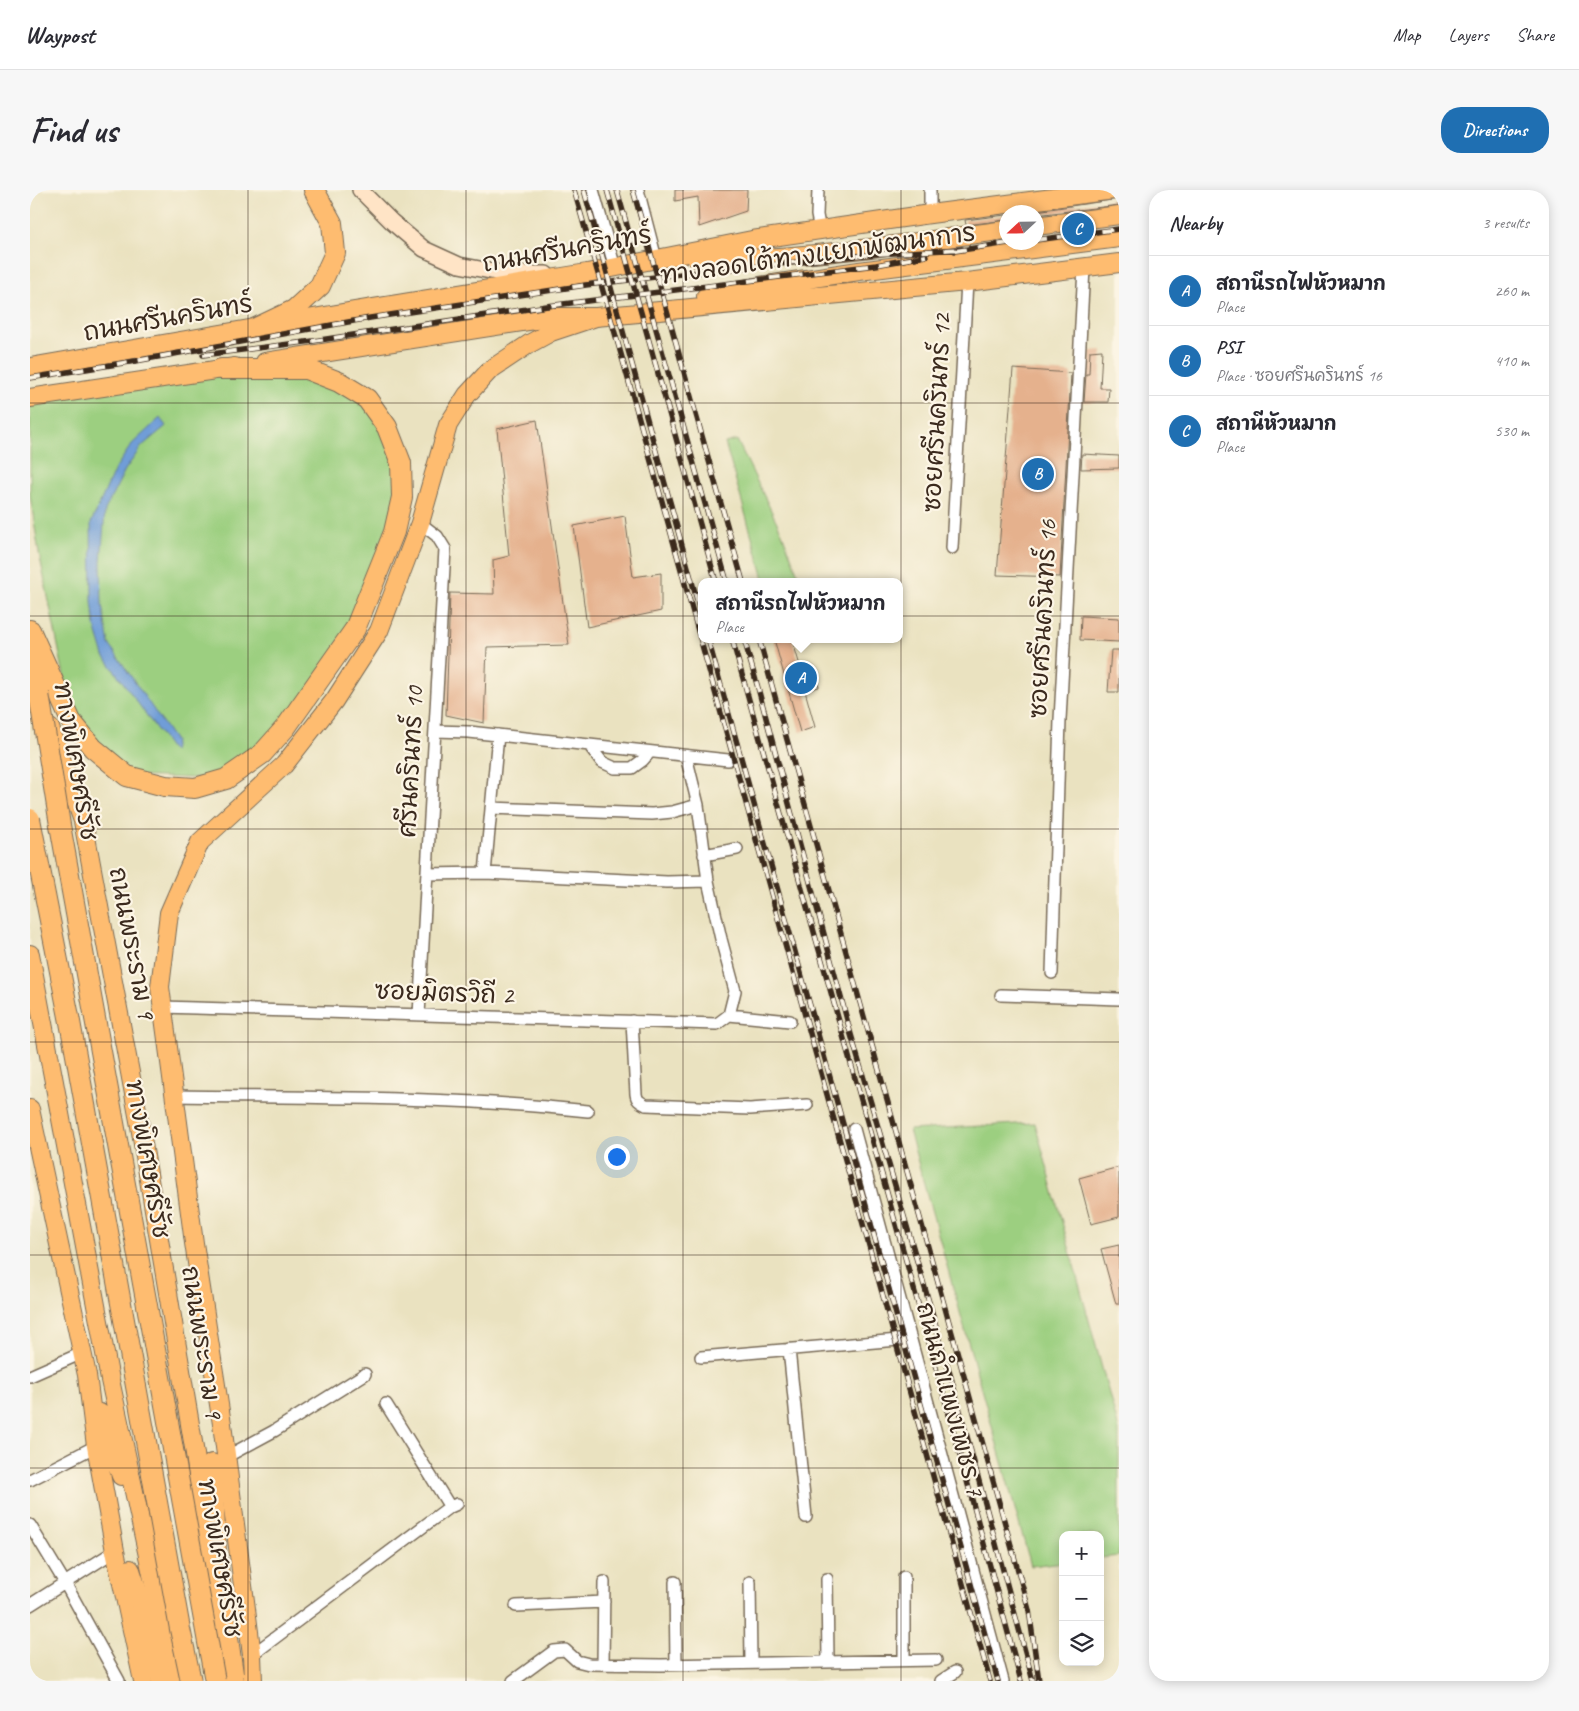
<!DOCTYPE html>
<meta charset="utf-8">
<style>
:root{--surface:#fff;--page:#f7f7f7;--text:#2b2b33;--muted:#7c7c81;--line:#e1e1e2;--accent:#1f6fb2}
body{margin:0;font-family:Caveat,"Playpen Sans Thai",sans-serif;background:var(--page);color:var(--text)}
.controls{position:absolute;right:15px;bottom:15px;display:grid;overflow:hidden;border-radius:10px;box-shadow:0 2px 12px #0003}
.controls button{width:45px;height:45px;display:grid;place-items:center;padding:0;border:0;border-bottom:1px solid var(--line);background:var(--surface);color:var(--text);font:25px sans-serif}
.compass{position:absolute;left:969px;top:15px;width:45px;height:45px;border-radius:50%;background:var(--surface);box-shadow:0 2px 12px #0003;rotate:248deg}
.you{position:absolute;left:586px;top:966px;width:18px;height:18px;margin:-12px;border:4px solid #fff;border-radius:50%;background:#1a73e8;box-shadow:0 0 0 8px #1a73e833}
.badge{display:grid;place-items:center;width:32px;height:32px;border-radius:50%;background:var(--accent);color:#fff;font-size:16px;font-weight:700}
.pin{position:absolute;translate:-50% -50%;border:2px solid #fff;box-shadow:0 1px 5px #0006}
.popup{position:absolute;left:668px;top:388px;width:205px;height:65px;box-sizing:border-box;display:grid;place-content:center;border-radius:10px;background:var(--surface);filter:drop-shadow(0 1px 4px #0005);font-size:16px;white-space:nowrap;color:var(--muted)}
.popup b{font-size:19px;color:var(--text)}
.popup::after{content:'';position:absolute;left:50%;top:100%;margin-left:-10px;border:10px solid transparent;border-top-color:var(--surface)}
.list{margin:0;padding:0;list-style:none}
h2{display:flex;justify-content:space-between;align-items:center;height:65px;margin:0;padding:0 20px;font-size:21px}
h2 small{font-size:16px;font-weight:400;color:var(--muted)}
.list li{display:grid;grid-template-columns:32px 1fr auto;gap:15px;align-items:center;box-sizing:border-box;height:70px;padding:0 20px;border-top:1px solid var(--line)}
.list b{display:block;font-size:19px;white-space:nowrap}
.list p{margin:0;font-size:16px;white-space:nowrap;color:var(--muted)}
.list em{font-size:16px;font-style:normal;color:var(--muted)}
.icon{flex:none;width:28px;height:28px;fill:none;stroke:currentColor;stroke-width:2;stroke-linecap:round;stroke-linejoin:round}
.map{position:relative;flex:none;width:1089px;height:1491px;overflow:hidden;border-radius:20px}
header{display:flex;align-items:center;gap:30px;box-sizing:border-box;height:70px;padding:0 25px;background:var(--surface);border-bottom:1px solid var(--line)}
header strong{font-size:24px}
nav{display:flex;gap:28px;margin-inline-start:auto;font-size:18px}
.intro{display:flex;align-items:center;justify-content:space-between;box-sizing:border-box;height:120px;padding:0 30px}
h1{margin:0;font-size:35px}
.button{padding:12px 22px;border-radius:20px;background:var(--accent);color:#fff;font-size:18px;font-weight:700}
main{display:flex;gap:30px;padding:0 30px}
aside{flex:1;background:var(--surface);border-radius:20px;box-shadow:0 2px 12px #0003}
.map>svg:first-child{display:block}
.green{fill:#9ccf80;stroke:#6c7c4f}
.water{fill:#6f9dd7;stroke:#55647a}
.building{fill:#e5b18d}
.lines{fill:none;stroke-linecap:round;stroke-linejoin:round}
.street-casing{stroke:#786a57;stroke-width:14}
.secondary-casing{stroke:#786a57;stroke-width:18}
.primary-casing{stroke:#786a57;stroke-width:20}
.highway-casing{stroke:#786a57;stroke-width:22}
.street{stroke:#fff;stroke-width:11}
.secondary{stroke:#ffe4c6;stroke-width:15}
.primary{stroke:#febc70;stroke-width:18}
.highway{stroke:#febc70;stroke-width:20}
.rail-casing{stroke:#3b2a1e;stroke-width:5.5}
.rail{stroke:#fcf5e5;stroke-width:4;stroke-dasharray:11;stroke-linecap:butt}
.highway-bridge-casing{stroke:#786a57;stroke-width:22;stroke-linecap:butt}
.highway-bridge{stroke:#febc70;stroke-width:20}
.grid{fill:none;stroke:#3b2a1e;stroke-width:1;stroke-opacity:0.55}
.labels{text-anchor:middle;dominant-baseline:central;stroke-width:4.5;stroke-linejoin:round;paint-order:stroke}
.street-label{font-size:25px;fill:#3b2a1e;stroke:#fcf5e5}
</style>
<header>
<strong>Waypost</strong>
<nav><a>Map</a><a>Layers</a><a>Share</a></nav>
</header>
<div class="intro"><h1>Find us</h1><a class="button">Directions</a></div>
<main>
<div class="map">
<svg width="1089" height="1491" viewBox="0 0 1089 1491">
<rect width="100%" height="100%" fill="#fcf5e5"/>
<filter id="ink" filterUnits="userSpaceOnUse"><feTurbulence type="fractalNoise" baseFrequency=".02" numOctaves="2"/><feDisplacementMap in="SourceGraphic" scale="10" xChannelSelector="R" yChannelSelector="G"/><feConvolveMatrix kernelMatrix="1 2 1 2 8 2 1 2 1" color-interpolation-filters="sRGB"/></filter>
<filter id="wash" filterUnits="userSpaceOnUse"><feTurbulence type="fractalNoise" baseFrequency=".0096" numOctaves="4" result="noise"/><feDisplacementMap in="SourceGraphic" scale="20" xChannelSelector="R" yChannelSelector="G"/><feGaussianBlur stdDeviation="1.12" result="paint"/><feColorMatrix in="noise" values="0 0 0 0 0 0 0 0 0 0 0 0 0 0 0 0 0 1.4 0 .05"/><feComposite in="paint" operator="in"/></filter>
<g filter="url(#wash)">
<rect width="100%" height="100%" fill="#eae2c0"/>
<path class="green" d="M191 179 309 192 357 237 372 307 325 439 256 537 196 589 97 586 44 534 9 363 0 305V208Z
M707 250 752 343 771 392H735L695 253Z
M1005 933 1089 1240V1366L1070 1368V1345H1033V1372L1001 1376 879 940Z"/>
<path class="water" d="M130 228 136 236 112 256 95 280 75 320 71 372 72 415 79 454 145 551 143 562 74 466 65 436 62 411 61 333 85 279 102 254Z"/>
<g id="blocks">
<path class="building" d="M645 0H717L716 21 669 37 668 7 645 11Z
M1089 9V15L1006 25V21Z
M976 25V30L936 35 935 30Z
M1072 160 1070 198H1079L1078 212H1054L1056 184H1059L1060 161Z
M983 179 1041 183 1030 387 967 385Z
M507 230 539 455 457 457 454 533 416 525 420 403 464 404 463 370 479 366 467 239Z
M1052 264 1089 266V278L1051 279Z
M595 326 603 387 631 383V421L557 437 544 336Z
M1051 426 1089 428V452L1050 450Z
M744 449H762L771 479 783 476 789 497 775 501 785 537 770 542Z
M1081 460H1089V502H1078Z
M1089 977V1027L1061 1034 1049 988Z
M1089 1055V1114H1086L1071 1059Z"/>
</g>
</g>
<g filter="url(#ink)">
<use href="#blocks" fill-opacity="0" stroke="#786a57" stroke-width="1"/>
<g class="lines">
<g class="street-casing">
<path id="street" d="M563 0 585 78
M608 0 626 69
M788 0 787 25 790 41
M900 24V0
M922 358 937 92
M405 541 439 542 698 570
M559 555 572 572 585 578H602L613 570 620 562
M461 618 622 624 642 622 668 615
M674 665 707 659
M455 683 468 545
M397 684 455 683 637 692 678 691
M1022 783 1030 530 1054 78
M971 805 1089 809
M132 817 687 834 699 825 705 801 691 749 678 691 668 615 656 566
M389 825 415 359 407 346 390 333
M699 825 760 831
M602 831 606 904C607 911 610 912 616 915L720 919 777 915
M145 906C282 908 421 906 558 921
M824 939 973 1491
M759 1159 776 1327
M671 1167 880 1149
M0 1186 52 1163
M356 1214 420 1317
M196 1267 244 1241 335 1184
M0 1290 66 1256
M0 1335 35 1393 89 1491
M874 1387V1470
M797 1389 798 1471
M645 1392 646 1474
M720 1392 721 1473
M0 1415 85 1361
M486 1416 574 1412
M222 1465 418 1318 427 1314
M573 1474 574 1392
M483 1491 524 1461 535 1460 547 1471 559 1474 631 1475 906 1470
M911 1491 925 1482"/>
</g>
<g class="secondary-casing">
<path id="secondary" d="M330 0 362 32 394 59 429 75 476 84H516"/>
</g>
<g class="primary-casing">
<path id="primary" d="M1006 36 1089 25
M666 68C710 71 752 67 795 63 856 57 916 48 976 40
M676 106 730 96 829 81 1089 48
M235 172 524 127H566L937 92 1089 73
M0 177 318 122 557 83 722 50 900 24 1084 0
M0 208 205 177
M20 538 53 631 110 936 165 1264 187 1435
M0 764 80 1190 145 1491
M0 919 57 1185 66 1256 85 1361 113 1491
M70 1223 91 1286
M223 1491 222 1465 192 1234 164 1053 130 797 139 723 170 652 254 575 304 511 349 441 390 333 418 235 437 205 460 180 499 154 521 142 566 127"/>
</g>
<g class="highway-casing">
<path id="highway" d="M224 139 264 120 290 96 305 63 302 33 284 0
M0 440 41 531 63 558 97 586 135 596 165 598 196 589 232 564 256 537 325 439 364 342 372 307 371 273 357 237 337 209 309 192 276 179H191
M0 459 9 504
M182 1274 186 1363 204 1491
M100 1380 114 1423 132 1491"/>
</g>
<use href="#street" class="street"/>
<use href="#secondary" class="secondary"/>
<use href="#primary" class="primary"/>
<use href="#highway" class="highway"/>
<g class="rail-casing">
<path id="rail" d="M544 0 595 178 960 1491
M554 0 672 428
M577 0 686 392
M587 0 697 392
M603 0 713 392
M1006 50 1089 39
M925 61 985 52
M173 165 283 151 517 116 846 75 896 66
M0 188 106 171 340 128 556 95 660 83 845 64 932 59
M678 449 968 1491
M702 449 917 1217 991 1491
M714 449 728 498 820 841 922 1191 1003 1491
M729 449 999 1420 1009 1491"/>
</g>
<use href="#rail" class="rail"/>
<g class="highway-bridge-casing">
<path id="highway-bridge" d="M9 504 30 635 185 1491
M0 629 40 832 150 1439 161 1491"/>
</g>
<use href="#highway-bridge" class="highway-bridge"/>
</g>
</g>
<path class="grid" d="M218 0V1491M436 0V1491M653 0V1491M871 0V1491M0 213H1089M0 426H1089M0 639H1089M0 852H1089M0 1065H1089M0 1278H1089"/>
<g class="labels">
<g class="street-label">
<text transform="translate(537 59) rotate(-10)">ถนนศรีนครินทร์</text>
<text transform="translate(788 64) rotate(-8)">ทางลอดใต้ทางแยกพัฒนาการ</text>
<text transform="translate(138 128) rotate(-10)">ถนนศรีนครินทร์</text>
<text transform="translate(907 223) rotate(-87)">ซอยศรีนครินทร์ 12</text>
<text transform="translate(1013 429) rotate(-87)">ซอยศรีนครินทร์ 16</text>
<text transform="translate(46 571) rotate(80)">ทางพิเศษศรีรัช</text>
<text transform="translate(381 572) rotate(-87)">ศรีนครินทร์ 10</text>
<text transform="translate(102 753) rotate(79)">ถนนพระราม 9</text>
<text transform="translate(414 803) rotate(2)">ซอยมิตรวิถี 2</text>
<text transform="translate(118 969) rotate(80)">ทางพิเศษศรีรัช</text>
<text transform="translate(172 1152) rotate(81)">ถนนพระราม 9</text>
<text transform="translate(920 1209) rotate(75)">ถนนกำแพงเพชร 7</text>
<text transform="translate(190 1368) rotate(80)">ทางพิเศษศรีรัช</text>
</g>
</g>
</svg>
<div class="controls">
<button>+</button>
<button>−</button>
<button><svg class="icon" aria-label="layers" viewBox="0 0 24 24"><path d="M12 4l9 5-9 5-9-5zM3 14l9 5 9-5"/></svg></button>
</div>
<svg class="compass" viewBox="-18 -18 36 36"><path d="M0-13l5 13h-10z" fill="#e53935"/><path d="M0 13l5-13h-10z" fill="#7c7c81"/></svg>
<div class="you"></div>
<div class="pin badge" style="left:771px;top:488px">A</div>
<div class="popup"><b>สถานีรถไฟหัวหมาก</b>Place</div>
<div class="pin badge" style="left:1008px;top:284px">B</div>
<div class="pin badge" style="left:1048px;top:39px">C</div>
</div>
<aside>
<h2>Nearby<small>3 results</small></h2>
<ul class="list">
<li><span class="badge">A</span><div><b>สถานีรถไฟหัวหมาก</b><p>Place</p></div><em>260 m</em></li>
<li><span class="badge">B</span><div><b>PSI</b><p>Place · ซอยศรีนครินทร์ 16</p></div><em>410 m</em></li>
<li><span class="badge">C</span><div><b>สถานีหัวหมาก</b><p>Place</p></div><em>530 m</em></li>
</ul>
</aside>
</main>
